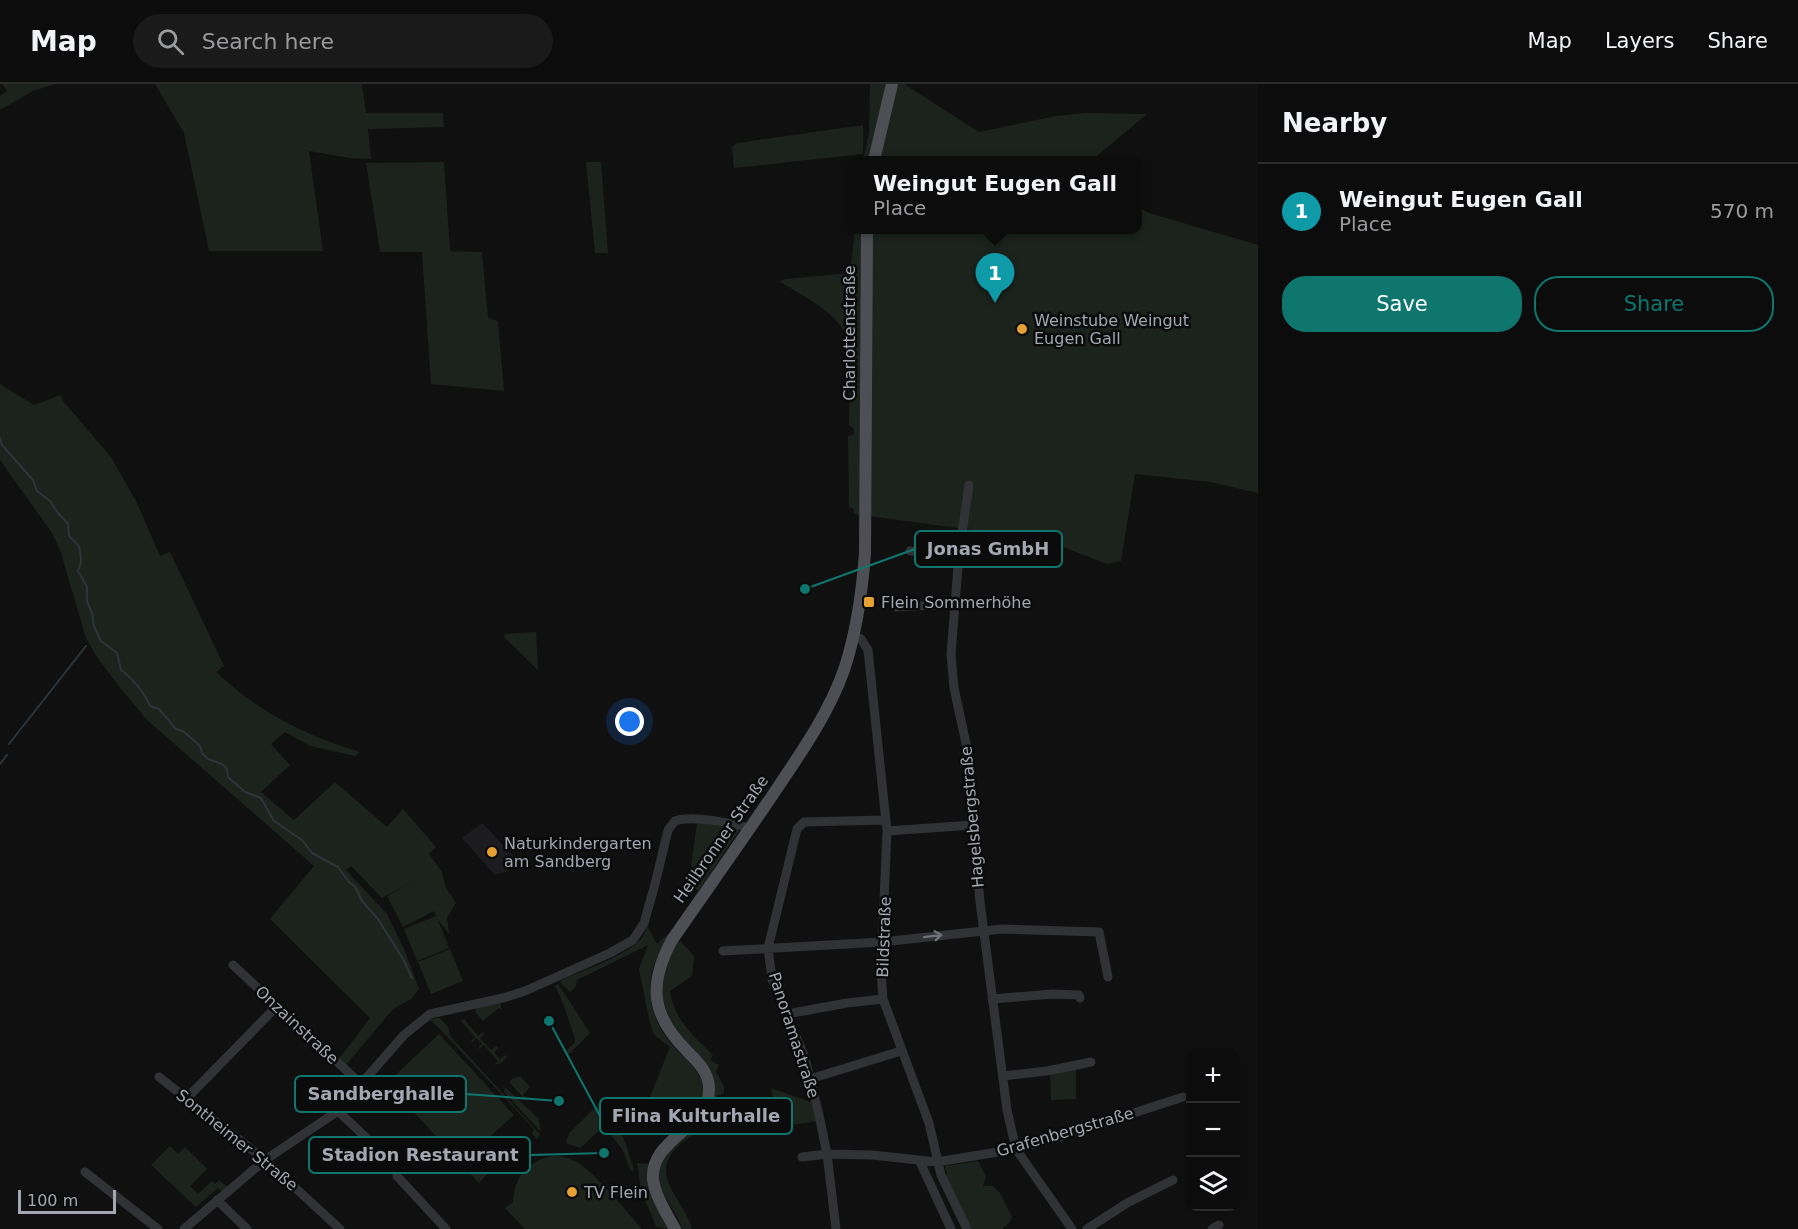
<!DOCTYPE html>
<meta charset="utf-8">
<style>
:root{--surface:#0c0c0d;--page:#1a1a1b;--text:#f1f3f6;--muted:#9a9b9d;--line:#2c2c2e;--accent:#0f766e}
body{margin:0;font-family:"DejaVu Sans",sans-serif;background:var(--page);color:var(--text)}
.controls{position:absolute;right:18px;bottom:18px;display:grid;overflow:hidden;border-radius:12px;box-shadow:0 3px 9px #0003}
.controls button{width:54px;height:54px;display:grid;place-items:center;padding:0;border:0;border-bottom:2px solid var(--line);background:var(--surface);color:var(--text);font:30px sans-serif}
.scale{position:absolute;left:18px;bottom:15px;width:98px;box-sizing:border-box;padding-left:6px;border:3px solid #a2a7b1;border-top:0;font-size:16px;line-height:21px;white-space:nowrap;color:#a2a7b1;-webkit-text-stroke:4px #0b0b0c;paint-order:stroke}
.you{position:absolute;left:630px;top:638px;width:21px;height:21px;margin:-15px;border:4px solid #fff;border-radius:50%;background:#1a73e8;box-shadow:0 0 0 9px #1a73e833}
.badge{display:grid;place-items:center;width:39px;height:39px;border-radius:50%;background:var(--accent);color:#fff;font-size:20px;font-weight:700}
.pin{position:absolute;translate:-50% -50px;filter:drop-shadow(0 2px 3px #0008)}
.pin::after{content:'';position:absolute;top:32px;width:21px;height:18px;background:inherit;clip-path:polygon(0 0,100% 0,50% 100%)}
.popup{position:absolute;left:848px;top:72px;width:294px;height:78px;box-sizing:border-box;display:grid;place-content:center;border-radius:12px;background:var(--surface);filter:drop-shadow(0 2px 4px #0005);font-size:20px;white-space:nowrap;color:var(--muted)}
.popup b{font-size:22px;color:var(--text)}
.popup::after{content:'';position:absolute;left:50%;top:100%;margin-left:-12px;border:12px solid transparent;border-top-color:var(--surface)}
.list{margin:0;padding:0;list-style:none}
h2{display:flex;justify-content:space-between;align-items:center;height:78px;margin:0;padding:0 24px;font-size:26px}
h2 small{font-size:20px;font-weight:400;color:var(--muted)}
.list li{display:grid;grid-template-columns:39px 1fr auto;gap:18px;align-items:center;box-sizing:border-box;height:96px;padding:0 24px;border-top:2px solid var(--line)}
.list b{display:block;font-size:22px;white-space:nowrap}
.list p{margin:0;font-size:20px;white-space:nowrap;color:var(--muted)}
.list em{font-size:20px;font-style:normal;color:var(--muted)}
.actions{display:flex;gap:12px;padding:18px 24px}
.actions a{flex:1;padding:14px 0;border:2px solid var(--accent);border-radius:24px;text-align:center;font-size:21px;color:var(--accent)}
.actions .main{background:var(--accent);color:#fff}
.icon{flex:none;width:33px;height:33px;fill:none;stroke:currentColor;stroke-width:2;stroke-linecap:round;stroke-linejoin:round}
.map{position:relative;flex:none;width:1258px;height:1145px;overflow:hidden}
header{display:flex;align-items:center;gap:36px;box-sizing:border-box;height:84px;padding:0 30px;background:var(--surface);border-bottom:2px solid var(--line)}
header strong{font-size:28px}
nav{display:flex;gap:33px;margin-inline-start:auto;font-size:21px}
.search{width:420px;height:54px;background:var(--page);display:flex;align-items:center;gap:15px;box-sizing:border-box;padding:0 21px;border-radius:33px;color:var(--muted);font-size:22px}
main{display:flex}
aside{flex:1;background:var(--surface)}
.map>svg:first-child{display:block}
.built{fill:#1c1c1e}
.green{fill:#1c231d}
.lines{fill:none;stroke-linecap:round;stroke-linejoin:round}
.stream{stroke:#2c353a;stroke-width:2}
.minor{stroke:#313236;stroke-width:9}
.major{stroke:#4d4f55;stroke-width:12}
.oneway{stroke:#6f727a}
.poi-dot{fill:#e5a134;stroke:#0b0b0c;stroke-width:2}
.labels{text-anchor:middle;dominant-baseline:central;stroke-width:5;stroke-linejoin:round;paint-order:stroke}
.poi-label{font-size:16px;fill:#a2a7b1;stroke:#0b0b0c;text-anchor:start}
.street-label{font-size:16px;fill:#a2a7b1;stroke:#0b0b0c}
.leader{fill:none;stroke:#0f766e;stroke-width:2}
.callout-dot{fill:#0f766e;stroke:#0b0b0c;stroke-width:2}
.callout{fill:#0b0b0c;stroke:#0f766e;stroke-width:2}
.callout-label{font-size:18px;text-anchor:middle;font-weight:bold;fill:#a2a7b1}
</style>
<header>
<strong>Map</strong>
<div class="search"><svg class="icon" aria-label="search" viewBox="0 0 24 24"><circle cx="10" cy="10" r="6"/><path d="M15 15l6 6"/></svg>Search here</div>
<nav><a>Map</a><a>Layers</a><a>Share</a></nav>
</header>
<main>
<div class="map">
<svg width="1258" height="1145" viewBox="0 0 1258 1145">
<rect width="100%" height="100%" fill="#101011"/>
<path class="built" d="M482 739 523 782 495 791 462 754Z"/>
<path class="green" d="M2 0H55L33 7 0 26V12L7 7Z
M155 0H362L366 29H443L444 43 368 45 371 75 350 74 309 67 323 167H209L184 49Z
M870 0H904L979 48 1056 32 1085 29 1147 30 1092 76H863L869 49Z
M863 41V70L734 84 732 63 737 59Z
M444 78 450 167 482 168 488 234 498 237 504 307 431 300 422 168H380L366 79Z
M586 78H601L608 169H595Z
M1138 123 1149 129 1258 161V409L1210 398 1135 390 1121 477 1107 480 1045 456 854 430V425L849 423V418L848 352 854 351V345L849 341 850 261C842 229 805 214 779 197L786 195 850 189 855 146H1138Z
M0 300 34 321 61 311 63 317 111 373 137 419 160 472 170 468 224 582 216 588C259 628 303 651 360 668L355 672 310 662 285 648 271 660 290 681 261 708 294 736 335 698 387 743 403 725 436 763 429 770 442 788 445 802 456 819 447 834 449 850 438 836 449 864 417 877 404 845 436 832 434 827 403 843 387 812 417 795 382 814 351 782 346 786 387 830 404 865 419 905 411 915 393 925 346 981 339 975 370 934 270 835 314 782 147 636 121 605 97 573 86 554 60 466 52 449 0 376Z
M536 548 538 586 504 553 505 550Z
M697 739 737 744 739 747 699 806 688 804Z
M647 842 657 860 670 848C662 864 651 881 650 900 649 919 656 941 668 956 683 976 712 989 700 1018 694 1031 678 1041 667 1051L662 1044 674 1034 679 1025 627 1050 615 1028 650 1013 670 963 654 951 649 935 639 885 648 861 577 896 576 902 570 908 559 897C582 887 619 874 637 859 643 854 645 849 647 842Z
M677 857 681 858 694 872 692 892 670 907C674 936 693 951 713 971L710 976 719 981 716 987 724 1003V1009L717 1012V1021L709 1035 711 1041C691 1052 660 1067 667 1094 672 1112 687 1126 692 1145H682C677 1126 659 1112 659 1091 659 1054 718 1041 714 1002 713 984 704 975 692 964 672 943 656 917 664 886 667 876 673 867 677 857Z
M450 865 463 897 431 910 418 878Z
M558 900 590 949 568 971 565 968 575 958V955L563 919 555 902Z
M500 919 502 926 499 924 483 937 475 928 477 923Z
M435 934H440L448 943 450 952 540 1050 537 1055 532 1050 534 1045 440 945 430 936Z
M464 935 478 952 483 948 484 950 480 954 491 966 496 962 498 964 494 968 500 975 505 971 507 973 501 979 494 981 498 977 484 961 479 965 478 964 482 960 476 954 472 958 471 957 475 953 461 937Z
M439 950 514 1031 478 1063 495 1082 479 1099 387 999Z
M1076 983V1015L1051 1016 1050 988Z
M518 990 514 995 520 992 530 1003 523 1011 529 1020 509 998Z
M505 1003 539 1035 541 1048 504 1008Z
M771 1004 813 1019 818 1037 779 1043Z
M600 1019C621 1044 625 1055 634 1086L631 1087 622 1065 604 1042 580 1064 566 1059 569 1049Z
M170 1062 178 1070 185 1063 207 1085 190 1102 198 1110 212 1097 215 1100 219 1096 227 1103 222 1107 218 1104 196 1123 151 1081Z
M552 1072C560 1072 567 1073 575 1077 594 1087 626 1127 642 1145H525L505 1124 513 1118C515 1093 526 1078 552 1072Z
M978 1077 986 1092 983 1102H993L1000 1109 1012 1133 1010 1138 1002 1145H972L949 1104 945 1082Z
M637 1079 649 1080 669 1145 656 1143C652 1130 646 1120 641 1107 640 1103 639 1086 637 1079Z"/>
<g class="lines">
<path class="stream" d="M0 354 2 361 10 370 33 396 37 407 50 417 58 429 68 440 69 452 78 461 80 466 81 478 78 487 87 503V517L92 529 94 542 101 557 117 569 121 586C132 594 145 609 150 622L159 625 176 645 183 647 200 662 202 669 208 675 222 680 227 685 228 693 245 708 261 714 274 737 302 756 312 769 338 783 348 797 356 804 362 817 378 835 403 875 412 894
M9 660 86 562
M0 680 7 671"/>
<path class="minor" d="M969 401 959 470 951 570 954 604 967 664 980 818 1007 1026 1016 1065 1072 1145
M910 467 959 470
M896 523 954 520
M854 552 861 555 868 566 887 747 881 887 883 915 929 1039 941 1091 967 1145
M887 747 973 741
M723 867 882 858 1002 845 1099 848 1108 893
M233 881 361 1000
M992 915 1053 910 1079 911 1080 914
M787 930 847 919 883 915
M1003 992 1047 987 1091 978
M159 993 265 1076 340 1145
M810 995 901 967
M186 1015 277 922
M338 1027 397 1083V1092L446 1145
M802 1073 827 1070 872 1071 937 1078 1016 1065 1057 1054 1183 1013
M920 1078 951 1145
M85 1088 158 1145
M217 1116 247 1145
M184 1145 265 1076 338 1027 355 1011 361 1000 404 951 430 930 503 914 525 907 610 869 633 856 644 839 655 800 668 746 675 737C693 731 731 739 750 744
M836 1145 827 1070 819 1031 805 974 772 895 768 864 797 745 804 738 885 736
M1087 1145 1127 1119 1173 1096
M1212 1145 1219 1141"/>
<path class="major" d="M874 76 892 0
M675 1145C667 1130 655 1112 653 1095 650 1054 710 1044 709 1005 709 988 698 978 687 967 651 931 648 900 672 856 706 807 741 758 774 709 800 670 828 631 844 586 857 547 862 510 865 469L867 146"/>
</g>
<defs><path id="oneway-shaft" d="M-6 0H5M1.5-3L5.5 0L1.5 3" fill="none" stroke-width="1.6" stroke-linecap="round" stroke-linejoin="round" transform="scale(1.5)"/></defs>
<use class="oneway" href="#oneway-shaft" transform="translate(933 852) rotate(-7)"/>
<g class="poi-dot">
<circle cx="1022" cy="245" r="6"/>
<rect x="863" y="512" width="12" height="12" rx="3"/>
<circle cx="492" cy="768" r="6"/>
<circle cx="572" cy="1108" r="6"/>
</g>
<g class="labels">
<g class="poi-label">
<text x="1034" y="236">Weinstube Weingut<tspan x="1034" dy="18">Eugen Gall</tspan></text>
<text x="881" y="518">Flein Sommerhöhe</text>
<text x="504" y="759">Naturkindergarten<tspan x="504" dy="18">am Sandberg</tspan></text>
<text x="584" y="1108">TV Flein</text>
</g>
<g class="street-label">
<text transform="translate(849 249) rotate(-90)">Charlottenstraße</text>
<text transform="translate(972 733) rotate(-95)">Hagelsbergstraße</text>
<text transform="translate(721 755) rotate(-55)">Heilbronner Straße</text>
<text transform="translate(884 853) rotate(-88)">Bildstraße</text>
<text transform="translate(297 941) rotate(43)">Onzainstraße</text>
<text transform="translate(794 951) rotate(72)">Panoramastraße</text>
<text transform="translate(1065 1048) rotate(-16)">Grafenbergstraße</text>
<text transform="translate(237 1056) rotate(39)">Sontheimer Straße</text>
</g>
</g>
<path class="leader" d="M805 505L915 465M559 1017L466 1010M549 937L600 1032M604 1069L530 1071"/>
<g class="callout-dot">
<circle cx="805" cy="505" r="6"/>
<circle cx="559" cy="1017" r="6"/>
<circle cx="549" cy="937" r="6"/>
<circle cx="604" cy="1069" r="6"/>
</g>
<g class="callout">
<rect x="915" y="447" width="147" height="36" rx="6"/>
<rect x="295" y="992" width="171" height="36" rx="6"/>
<rect x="600" y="1014" width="192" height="36" rx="6"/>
<rect x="309" y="1053" width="221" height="36" rx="6"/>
</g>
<g class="callout-label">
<text x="988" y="471">Jonas GmbH</text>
<text x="381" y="1016">Sandberghalle</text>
<text x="696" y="1038">Flina Kulturhalle</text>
<text x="420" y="1077">Stadion Restaurant</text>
</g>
</svg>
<div class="controls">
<button>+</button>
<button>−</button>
<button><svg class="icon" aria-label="layers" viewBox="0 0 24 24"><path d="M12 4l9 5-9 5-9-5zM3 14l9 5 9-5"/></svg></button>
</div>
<div class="scale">100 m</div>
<div class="you"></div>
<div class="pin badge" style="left:995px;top:219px;background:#0f9aa8">1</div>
<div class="popup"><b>Weingut Eugen Gall</b>Place</div>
</div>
<aside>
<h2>Nearby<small></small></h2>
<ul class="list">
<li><span class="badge" style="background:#0f9aa8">1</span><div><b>Weingut Eugen Gall</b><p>Place</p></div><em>570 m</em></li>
</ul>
<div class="actions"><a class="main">Save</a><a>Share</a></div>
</aside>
</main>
